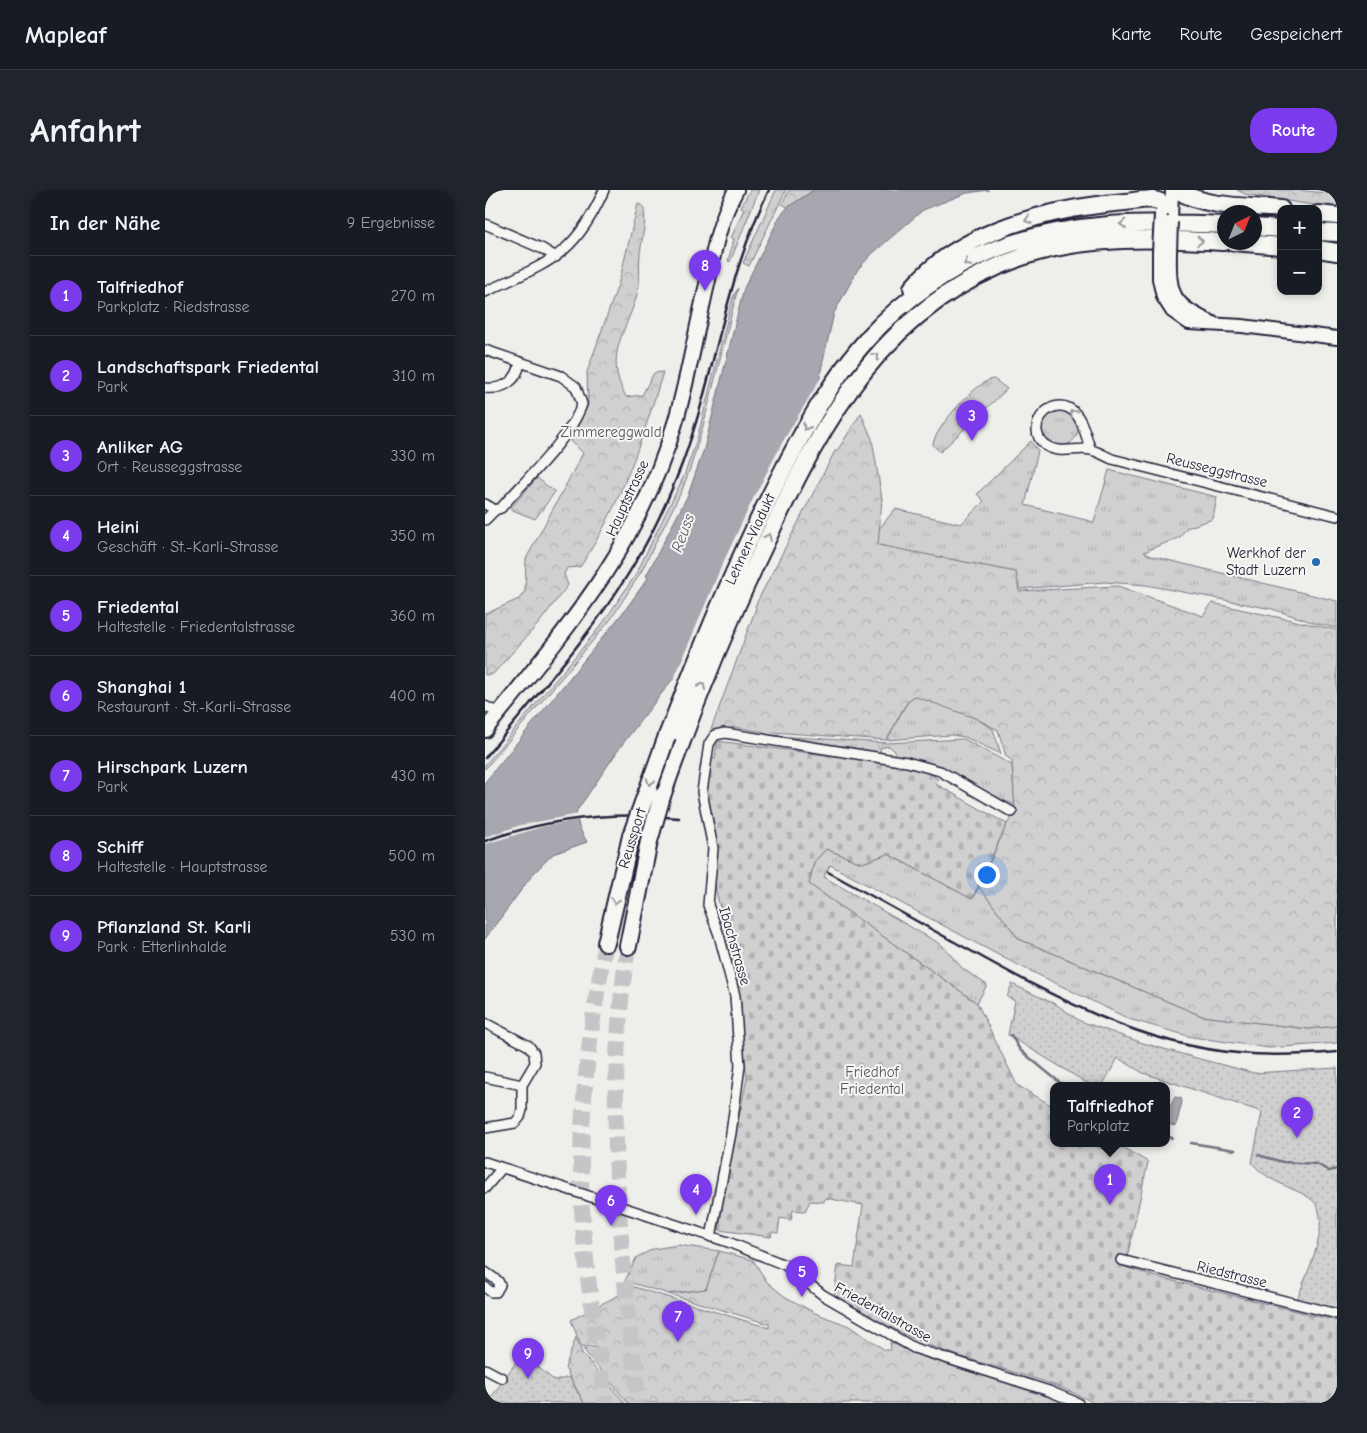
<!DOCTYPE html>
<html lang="de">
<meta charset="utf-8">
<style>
:root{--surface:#171b24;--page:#20242c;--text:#f1f3f6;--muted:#9ea1a6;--line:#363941;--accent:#7c3aed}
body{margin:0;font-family:"Comic Neue",sans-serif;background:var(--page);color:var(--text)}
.controls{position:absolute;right:15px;top:15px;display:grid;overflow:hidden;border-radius:10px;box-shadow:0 2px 8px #0003}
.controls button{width:45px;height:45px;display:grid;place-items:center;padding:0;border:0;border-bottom:1px solid var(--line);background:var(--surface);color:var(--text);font:25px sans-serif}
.compass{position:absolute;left:732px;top:15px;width:45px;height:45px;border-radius:50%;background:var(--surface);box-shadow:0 2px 8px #0003;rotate:43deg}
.you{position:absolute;left:501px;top:684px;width:18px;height:18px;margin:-12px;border:4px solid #fff;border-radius:50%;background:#1a73e8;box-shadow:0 0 0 8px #1a73e833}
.badge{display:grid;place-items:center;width:32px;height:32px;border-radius:50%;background:var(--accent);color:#fff;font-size:16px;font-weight:700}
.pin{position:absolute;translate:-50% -41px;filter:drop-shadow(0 1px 2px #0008)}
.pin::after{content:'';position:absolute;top:26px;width:18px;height:15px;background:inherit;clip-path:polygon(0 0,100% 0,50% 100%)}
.popup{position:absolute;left:565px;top:892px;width:120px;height:65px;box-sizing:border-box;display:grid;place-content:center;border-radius:10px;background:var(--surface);filter:drop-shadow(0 1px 4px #0005);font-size:16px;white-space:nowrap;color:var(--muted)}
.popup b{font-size:19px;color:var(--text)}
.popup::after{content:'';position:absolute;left:50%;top:100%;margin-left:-10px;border:10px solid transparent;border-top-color:var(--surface)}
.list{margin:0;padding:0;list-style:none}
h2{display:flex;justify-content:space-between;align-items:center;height:65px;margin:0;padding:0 20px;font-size:21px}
h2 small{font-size:16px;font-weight:400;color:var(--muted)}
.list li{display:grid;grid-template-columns:32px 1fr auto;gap:15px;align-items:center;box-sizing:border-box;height:80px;padding:0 20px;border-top:1px solid var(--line)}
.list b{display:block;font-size:19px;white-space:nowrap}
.list p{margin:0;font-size:16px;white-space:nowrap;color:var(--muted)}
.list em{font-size:16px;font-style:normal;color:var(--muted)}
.map{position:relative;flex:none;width:852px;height:1213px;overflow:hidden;border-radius:20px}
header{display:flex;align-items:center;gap:30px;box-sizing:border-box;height:70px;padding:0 25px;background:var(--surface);border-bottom:1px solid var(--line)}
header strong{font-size:24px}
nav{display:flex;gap:28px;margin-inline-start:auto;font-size:18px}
.intro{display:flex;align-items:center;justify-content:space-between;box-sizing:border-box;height:120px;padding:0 30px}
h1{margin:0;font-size:35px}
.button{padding:12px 22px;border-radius:20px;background:var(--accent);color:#fff;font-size:18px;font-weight:700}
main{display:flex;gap:30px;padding:0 30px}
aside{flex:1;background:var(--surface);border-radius:20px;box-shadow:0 2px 8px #0003}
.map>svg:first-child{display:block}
.grass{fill:url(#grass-tufts);stroke:#797986}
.forest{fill:url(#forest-crowns);stroke:#797986}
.cemetery{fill:url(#cemetery-stones);stroke:#797986}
.garden{fill:url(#garden-dots);stroke:#797986}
.water{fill:#a7a7af;stroke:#727281}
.pier{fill:#eeeeeb}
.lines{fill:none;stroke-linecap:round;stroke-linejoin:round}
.stream{stroke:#727281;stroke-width:2.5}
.motorway-tunnel{stroke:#c5c5c8;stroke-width:16;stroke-dasharray:16 8;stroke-linecap:butt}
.minor-casing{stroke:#22223b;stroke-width:12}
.secondary-casing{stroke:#22223b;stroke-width:16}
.primary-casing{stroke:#22223b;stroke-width:18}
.motorway-casing{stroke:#22223b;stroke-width:20}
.minor{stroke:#f6f6f2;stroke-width:9}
.secondary{stroke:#f6f6f2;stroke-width:12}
.primary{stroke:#f6f6f2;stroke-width:14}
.motorway{stroke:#f6f6f2;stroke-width:16}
.rail{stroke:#22223b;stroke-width:2.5}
.secondary-bridge-casing{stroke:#22223b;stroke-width:16;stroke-linecap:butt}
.motorway-bridge-casing{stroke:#22223b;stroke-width:20;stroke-linecap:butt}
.secondary-bridge{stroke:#f6f6f2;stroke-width:12}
.motorway-bridge{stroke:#f6f6f2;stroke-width:16}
.oneway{stroke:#9797a0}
.poi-dot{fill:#1f6fb2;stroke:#f6f6f2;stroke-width:2}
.labels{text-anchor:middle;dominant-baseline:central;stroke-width:4;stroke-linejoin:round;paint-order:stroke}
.park-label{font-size:15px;fill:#565668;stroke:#f6f6f2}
.street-label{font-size:15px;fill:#22223b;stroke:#f6f6f2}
.poi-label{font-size:15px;fill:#22223b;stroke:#f6f6f2;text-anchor:end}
.water-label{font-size:16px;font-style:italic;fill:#575769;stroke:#f6f6f2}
</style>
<header>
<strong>Mapleaf</strong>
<nav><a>Karte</a><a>Route</a><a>Gespeichert</a></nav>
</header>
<div class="intro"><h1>Anfahrt</h1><a class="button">Route</a></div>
<main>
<aside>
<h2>In der Nähe<small>9 Ergebnisse</small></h2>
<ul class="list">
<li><span class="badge">1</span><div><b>Talfriedhof</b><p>Parkplatz · Riedstrasse</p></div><em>270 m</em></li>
<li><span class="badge">2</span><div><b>Landschaftspark Friedental</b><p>Park</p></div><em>310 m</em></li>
<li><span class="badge">3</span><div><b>Anliker AG</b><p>Ort · Reusseggstrasse</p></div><em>330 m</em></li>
<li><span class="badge">4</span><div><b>Heini</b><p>Geschäft · St.-Karli-Strasse</p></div><em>350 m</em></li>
<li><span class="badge">5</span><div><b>Friedental</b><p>Haltestelle · Friedentalstrasse</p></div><em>360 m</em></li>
<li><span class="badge">6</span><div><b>Shanghai 1</b><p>Restaurant · St.-Karli-Strasse</p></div><em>400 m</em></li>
<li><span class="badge">7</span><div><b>Hirschpark Luzern</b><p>Park</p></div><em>430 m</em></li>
<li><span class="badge">8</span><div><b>Schiff</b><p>Haltestelle · Hauptstrasse</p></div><em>500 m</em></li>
<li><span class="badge">9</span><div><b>Pflanzland St. Karli</b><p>Park · Etterlinhalde</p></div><em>530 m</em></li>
</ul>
</aside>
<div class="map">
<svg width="852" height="1213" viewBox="0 0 852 1213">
<defs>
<pattern id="grass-tufts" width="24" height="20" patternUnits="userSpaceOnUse" patternTransform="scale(1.25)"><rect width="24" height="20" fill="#d0d0d1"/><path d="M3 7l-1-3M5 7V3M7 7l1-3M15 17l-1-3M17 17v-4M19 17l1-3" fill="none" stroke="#b2b2b4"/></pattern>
<pattern id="forest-crowns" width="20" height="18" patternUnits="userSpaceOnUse" patternTransform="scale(1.25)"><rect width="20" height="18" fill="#d0d0d1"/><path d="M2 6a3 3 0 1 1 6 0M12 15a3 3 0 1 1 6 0" fill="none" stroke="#b2b2b4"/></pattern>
<pattern id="cemetery-stones" width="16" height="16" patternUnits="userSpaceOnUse" patternTransform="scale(1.25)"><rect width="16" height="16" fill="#d0d0d1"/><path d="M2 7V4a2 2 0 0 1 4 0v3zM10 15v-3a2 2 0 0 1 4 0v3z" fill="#b2b2b4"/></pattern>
<pattern id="garden-dots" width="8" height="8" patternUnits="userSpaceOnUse" patternTransform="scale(1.25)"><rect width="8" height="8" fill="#d0d0d1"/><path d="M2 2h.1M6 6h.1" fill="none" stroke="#b2b2b4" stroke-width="1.8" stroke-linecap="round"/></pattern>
</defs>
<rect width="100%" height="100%" fill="#eeeeeb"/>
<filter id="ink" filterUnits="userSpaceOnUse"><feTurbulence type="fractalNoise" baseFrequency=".02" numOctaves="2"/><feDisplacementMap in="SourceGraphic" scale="10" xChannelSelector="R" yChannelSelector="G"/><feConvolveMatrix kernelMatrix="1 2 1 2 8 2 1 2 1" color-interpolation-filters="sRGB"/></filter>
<g filter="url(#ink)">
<path class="grass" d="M265 0H274L245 72 243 71 249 49 246 48 259 19 256 17Z
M291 0H301L264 76 258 73Z
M253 98 218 236 205 279 197 300 156 382 126 429 0 579V575L118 433 151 384 199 286 212 249 248 107Z
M509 189 522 199 455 262 448 255C448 240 494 188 509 189Z
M557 238a18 18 0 1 1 36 0a18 18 0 1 1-36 0Z
M546 251 553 261 540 315 609 332 624 280 732 307 728 329 701 338 695 347 659 362 666 366 852 411V438L830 433 787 419 661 395 620 392 534 399 530 382 392 355 394 339 410 319 476 334 499 311 492 304Z
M431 505 490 528 508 539 516 564 480 547 466 545 401 550C410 539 420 509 431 505Z
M279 545 402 553 479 549 527 575 530 615 408 566 410 561 404 556 395 558 396 564Z
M341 659 377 673 403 664 487 709 494 697 534 749 717 826 824 839 852 836V853L784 858 707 847 644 829 521 769 345 675 339 687 457 755 478 779 502 795 492 813 324 694 329 672Z
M193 1055 234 1061 221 1099 184 1104 140 1091 151 1068 168 1059Z"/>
<path class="forest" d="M304 0H329L303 17 297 14Z
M752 0H811L852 4V19L760 4Z
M153 14 158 16C162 29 158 43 156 57 153 71 156 87 153 100 143 143 117 162 141 207L157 205 169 183 178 182C157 251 135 317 95 377L82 378 79 384 83 395 54 433 8 484 0 485V424L34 409 40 401 41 369 98 263 86 251 103 215 102 182 134 92Z
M376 223 387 249 397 309 393 355 531 382 534 401 633 396 718 426 727 413 852 440V836L824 839 717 826 534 749 494 697 522 634 530 622 527 571 521 566 513 540 490 528 429 506C416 515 411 537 401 550L273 541 250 537 224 545 271 418 270 416 350 261H352Z
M52 288 70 302 50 329 25 319Z
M234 1061 268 1070 282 1092 299 1106 330 1123 364 1136 400 1160H406L405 1152 432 1165 583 1213H143L98 1159 121 1163 120 1159 96 1156 86 1130 149 1097 284 1138V1134L184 1104 221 1099Z
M91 1147 97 1163 140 1213H99L80 1178Z"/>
<path class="cemetery" d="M232 551 340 565H366L450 583 449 587 453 589 451 594 522 634 487 709 403 664 377 673 341 659 329 672 324 694 492 813 532 895 569 917V954H632L663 972 640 1077 672 1087 852 1131V1213H609C561 1187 506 1178 454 1159 417 1146 384 1125 349 1105L353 1075 369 1077 378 1015 340 1008 339 1012 325 1011 320 1021 308 1020 306 1030 295 1028 293 1043 287 1042 286 1047 234 1040 240 996 262 888 249 777 231 701 220 604 226 568 230 569Z"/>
<path class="garden" d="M527 794 572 815 595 831 658 853 711 868 769 883 852 878V1121L812 1110C820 1087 841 1046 834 1021 832 1012 824 1007 816 1003 797 994 781 989 767 973L777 922 658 883 633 868 617 896H607L523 845 530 811 522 807Z
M37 1164 70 1191 84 1187 99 1213H2Z"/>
<path class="water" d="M329 0H504L482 3 438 20 388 63 373 79 349 123 336 180 325 261 218 473 187 490 136 556 91 622 94 637 102 652 68 664 48 684 0 749V592L140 420 163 388 161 386 203 305 219 259 259 98 295 26 303 17Z
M690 907 696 908 697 912 691 936 681 934V925Z"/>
<path class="pier" d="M338 184 327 262 220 474 186 496 236 377 267 311 297 253Z
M94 624 95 630 60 636 0 654V647L36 635Z"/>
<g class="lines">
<path class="stream" d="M526 845 535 860 579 896
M681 946 687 948
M706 953 750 960
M773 965 798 972 832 974 844 981 852 979"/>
<path class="motorway-tunnel" d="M121 753C107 825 97 898 96 971 95 1053 109 1133 121 1213
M143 756C119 911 134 1059 154 1213"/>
<g class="minor-casing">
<path id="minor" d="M0 34 58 59 71 67
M0 102C63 72 89 68 119 0
M0 160 76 186 91 197 97 214C86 248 39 291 16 318L10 320 0 330
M0 198C19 200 33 190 35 172
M606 260C601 248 599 233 591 224 571 200 536 235 560 255 574 265 591 257 606 260 612 261 620 266 627 269L852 326
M0 314 10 320
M0 516 14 523
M0 833 44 856 49 863 50 873 37 895V920L35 927 30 933 0 938
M0 887 37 895
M0 972 243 1052 300 1075 338 1105 429 1158 564 1201 593 1213
M0 998 17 978
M226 1047 246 943 255 876 250 806 234 745 223 715 228 658 217 602 224 554 230 545 240 543 422 572 455 581 527 622
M636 1070 852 1124
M0 1082 13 1091 15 1095 11 1102H6L0 1097
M0 1179 17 1188"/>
</g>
<g class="secondary-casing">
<path id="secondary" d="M686 30 687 0
M674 62V89L678 107 687 121 704 133 757 136 852 148
M685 62C684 107 688 114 728 133"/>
</g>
<g class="primary-casing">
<path id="primary" d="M0 540C81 440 154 357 191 230 204 184 212 136 223 90 229 58 235 29 251 0"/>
</g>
<g class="motorway-casing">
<path id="motorway" d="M692 0C720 18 763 16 796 19
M833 24 852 26
M769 37 796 39
M833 42 852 43
M748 52 796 56
M833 59 852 62
M427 98C475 40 568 18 640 12 653 11 671 5 680 16L686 32
M182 546C216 459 251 372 294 288 319 239 347 188 384 147 418 110 464 77 511 59 585 31 662 31 739 35
M177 606C207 520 241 436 280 354 339 228 401 111 543 65 606 45 675 49 739 52
M121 753 146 646
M143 756 164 651"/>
</g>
<use href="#minor" class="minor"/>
<use href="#secondary" class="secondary"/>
<use href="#primary" class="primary"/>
<use href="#motorway" class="motorway"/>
<path class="rail" d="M0 568C53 503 112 439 154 366 171 337 185 305 197 274 231 183 240 89 284 0
M0 651C64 628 127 621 194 628
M343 682C391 708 438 735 486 761 569 807 657 855 753 863 786 866 819 865 852 862"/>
<g class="secondary-bridge-casing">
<path id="secondary-bridge" d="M674 62 676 24
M685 62 686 32"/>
</g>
<g class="motorway-bridge-casing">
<path id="motorway-bridge" d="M146 646 182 546
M164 651 177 606"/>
</g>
<use href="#secondary-bridge" class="secondary-bridge"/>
<use href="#motorway-bridge" class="motorway-bridge"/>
</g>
<defs><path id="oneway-chevron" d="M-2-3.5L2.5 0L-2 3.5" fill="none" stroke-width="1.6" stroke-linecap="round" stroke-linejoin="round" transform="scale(1.25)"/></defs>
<g class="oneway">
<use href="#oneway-chevron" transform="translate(543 30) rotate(162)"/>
<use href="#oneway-chevron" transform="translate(638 34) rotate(177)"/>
<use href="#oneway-chevron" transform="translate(715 51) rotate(3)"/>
<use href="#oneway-chevron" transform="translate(482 73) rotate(152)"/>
<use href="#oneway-chevron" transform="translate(391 166) rotate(-48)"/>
<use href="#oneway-chevron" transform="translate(588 223) rotate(-136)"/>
<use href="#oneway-chevron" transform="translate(321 237) rotate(120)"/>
<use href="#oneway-chevron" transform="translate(283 347) rotate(-65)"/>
<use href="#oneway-chevron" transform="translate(217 496) rotate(-68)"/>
<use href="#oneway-chevron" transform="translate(165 592) rotate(109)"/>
<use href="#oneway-chevron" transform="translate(130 711) rotate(104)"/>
</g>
</g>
<circle class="poi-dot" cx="831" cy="372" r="5"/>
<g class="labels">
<g class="park-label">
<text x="126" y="242">Zimmereggwald</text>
<text x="387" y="882">Friedhof<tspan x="387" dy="17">Friedental</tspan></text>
</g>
<g class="street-label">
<text transform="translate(732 280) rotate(14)">Reusseggstrasse</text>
<text transform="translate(142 308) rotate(-65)">Hauptstrasse</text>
<text transform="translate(265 349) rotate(-65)">Lehnen-Viadukt</text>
<text transform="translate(147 648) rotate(-73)">Reussport</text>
<text transform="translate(250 756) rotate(74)">Ibachstrasse</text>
<text transform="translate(747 1084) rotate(14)">Riedstrasse</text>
<text transform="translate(398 1122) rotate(29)">Friedentalstrasse</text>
</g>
<g class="poi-label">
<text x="821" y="363">Werkhof der<tspan x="821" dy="17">Stadt Luzern</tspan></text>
</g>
<g class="water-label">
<text transform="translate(198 343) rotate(-70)">Reuss</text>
</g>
</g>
</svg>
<div class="controls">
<button>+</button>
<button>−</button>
</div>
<svg class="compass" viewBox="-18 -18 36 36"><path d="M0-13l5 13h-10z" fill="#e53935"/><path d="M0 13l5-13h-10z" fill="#9ea1a6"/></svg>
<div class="you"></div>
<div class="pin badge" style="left:625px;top:1015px">1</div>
<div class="popup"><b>Talfriedhof</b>Parkplatz</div>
<div class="pin badge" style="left:812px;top:948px">2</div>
<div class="pin badge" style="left:487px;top:251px">3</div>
<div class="pin badge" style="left:211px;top:1025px">4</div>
<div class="pin badge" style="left:317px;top:1107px">5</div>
<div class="pin badge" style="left:126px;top:1036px">6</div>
<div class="pin badge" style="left:193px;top:1152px">7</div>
<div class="pin badge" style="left:220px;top:101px">8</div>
<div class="pin badge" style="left:43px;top:1189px">9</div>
</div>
</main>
